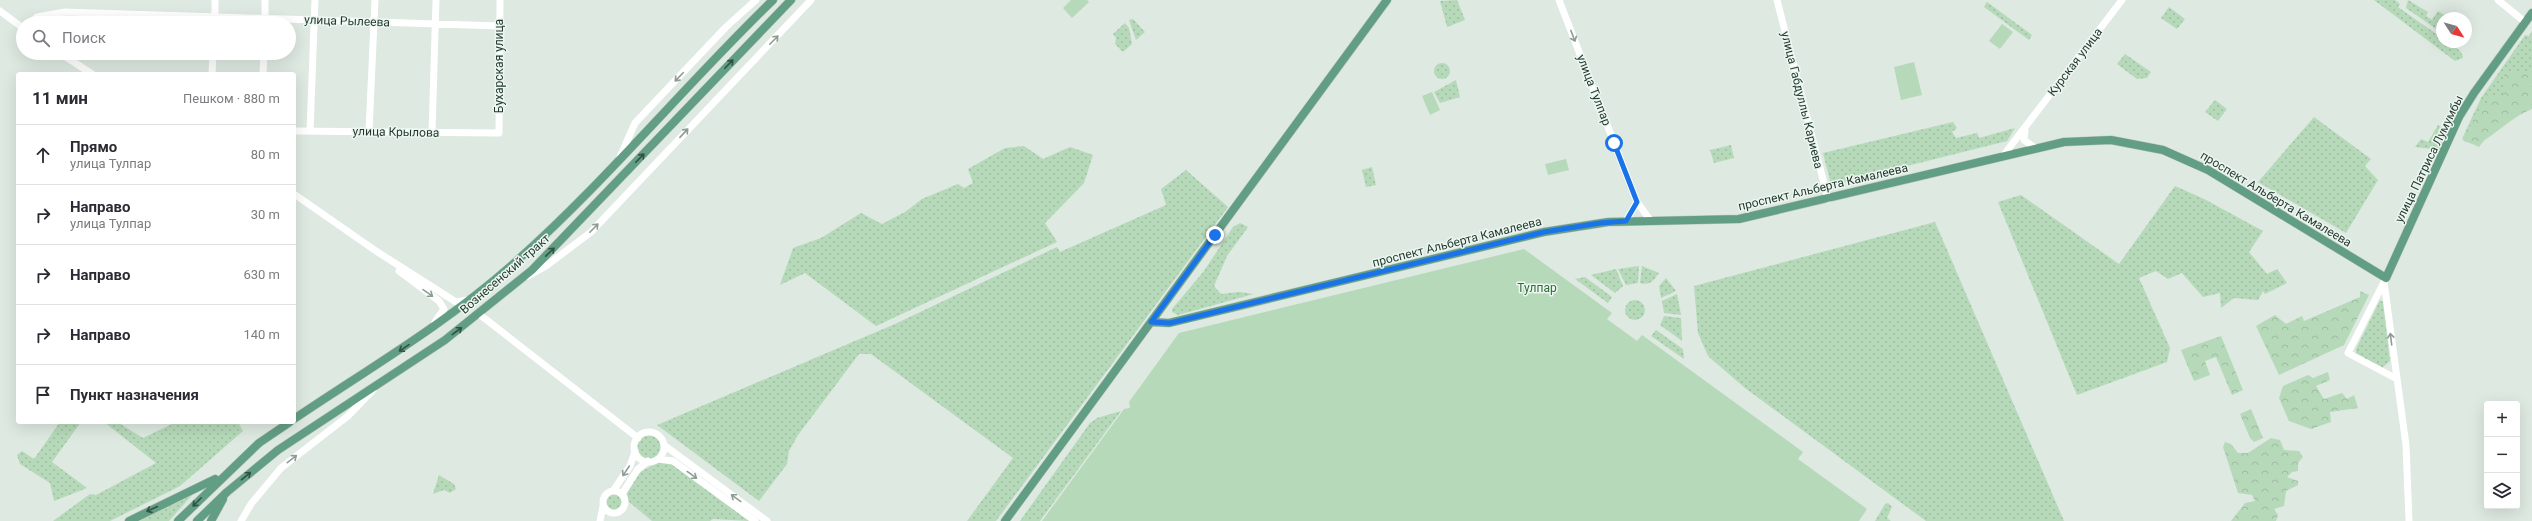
<!DOCTYPE html>
<html lang="ru">
<meta charset="utf-8">
<style>
:root{--surface:#fff;--page:#f2f2f3;--text:#2b2b33;--muted:#7c7c81;--line:#e1e1e2}
body{margin:0;font-family:Roboto,sans-serif;background:var(--page);color:var(--text)}
.controls{position:absolute;right:12px;bottom:12px;display:grid;overflow:hidden;border-radius:4px;box-shadow:0 4px 16px #0002}
.controls button{width:36px;height:36px;display:grid;place-items:center;padding:0;border:0;border-bottom:1px solid var(--line);background:var(--surface);color:var(--text);font:20px sans-serif}
.compass{position:absolute;left:2436px;top:12px;width:36px;height:36px;border-radius:50%;background:var(--surface);box-shadow:0 4px 16px #0002;rotate:126deg}
.stop{position:absolute;width:12px;height:12px;margin:-9px;border:3px solid #1a73e8;border-radius:50%;background:#fff}
.stop.end{background:#1a73e8;border-color:#fff;box-shadow:0 1px 4px #0008}
.list{margin:0;padding:0;list-style:none}
h2{display:flex;justify-content:space-between;align-items:center;height:52px;margin:0;padding:0 16px;font-size:17px}
h2 small{font-size:13px;font-weight:400;color:var(--muted)}
.list li{display:grid;grid-template-columns:26px 1fr auto;gap:12px;align-items:center;box-sizing:border-box;height:60px;padding:0 16px;border-top:1px solid var(--line)}
.list b{display:block;font-size:15px;white-space:nowrap}
.list p{margin:0;font-size:13px;white-space:nowrap;color:var(--muted)}
.list em{font-size:13px;font-style:normal;color:var(--muted)}
.icon{flex:none;width:22px;height:22px;fill:none;stroke:currentColor;stroke-width:2;stroke-linecap:round;stroke-linejoin:round}
.map{position:relative;flex:none;width:2532px;height:521px;overflow:hidden}
.search{position:absolute;background:var(--surface);box-shadow:0 4px 16px #0002;left:16px;top:16px;width:280px;height:44px;display:flex;align-items:center;gap:10px;box-sizing:border-box;padding:0 14px;border-radius:22px;color:var(--muted);font-size:15px}
.panel{position:absolute;background:var(--surface);box-shadow:0 4px 16px #0002;left:16px;top:72px;width:280px;height:352px;border-radius:4px}
.map>svg:first-child{display:block}
.grass{fill:url(#grass-dots)}
.forest{fill:url(#forest-crowns)}
.garden{fill:#b6dab9}
.lines{fill:none;stroke-linecap:round;stroke-linejoin:round}
.major-casing{stroke:#c0c7c4;stroke-width:9}
.minor{stroke:#fff;stroke-width:7}
.major{stroke:#629e83;stroke-width:8}
.oneway{stroke:#8f9c96}
.oneway2{stroke:#305242}
.route{stroke:#1a73e8;stroke-width:5}
.labels{text-anchor:middle;dominant-baseline:central;stroke-width:3;stroke-linejoin:round;paint-order:stroke}
.street-label{font-size:12px;fill:#1f382c;stroke:#edf6f0}
.park-label{font-size:12px;fill:#2a6e37;stroke:#edf6f0}
</style>
<div class="map">
<svg width="2532" height="521" viewBox="0 0 2532 521">
<defs>
<pattern id="grass-dots" width="8" height="8" patternUnits="userSpaceOnUse"><rect width="8" height="8" fill="#b6dab9"/><path d="M2 2h.1M6 6h.1" fill="none" stroke="#9cbc9f" stroke-width="1.8" stroke-linecap="round"/></pattern>
<pattern id="forest-crowns" width="20" height="18" patternUnits="userSpaceOnUse"><rect width="20" height="18" fill="#b6dab9"/><path d="M2 6a3 3 0 1 1 6 0M12 15a3 3 0 1 1 6 0" fill="none" stroke="#9cbc9f"/></pattern>
</defs>
<rect width="100%" height="100%" fill="#dde9e1"/>
<path class="grass" d="M1457 0 1465 20 1447 27 1440 1Z
M2374 0H2395L2400 4 2398 7 2442 38V42C2450 42 2463 50 2463 58L2455 61Z
M2408 0 2428 12 2426 16 2432 20 2438 11 2449 18H2442V33L2406 8Z
M1987 2 2032 35 2029 40 1984 7Z
M2169 7 2185 19 2177 29 2161 18Z
M1133 19 1145 32 1136 40 1129 20Z
M1125 23 1129 28 1132 44 1123 52 1115 44 1116 38 1113 34Z
M2532 31V99L2503 117 2479 147 2462 139 2481 98 2525 35 2529 36Z
M2125 54 2151 72 2147 78 2137 79 2117 64Z
M1434 71a8 8 0 1 1 16 0a8 8 0 1 1-16 0Z
M1456 80 1460 97 1440 103 1434 92Z
M2215 100 2227 109 2218 121 2205 112Z
M2314 117 2371 159 2365 166 2378 180 2346 233 2258 182Z
M1953 122 1957 128 1952 132 1956 138 1977 133 1979 138 2015 128 2007 141 1831 185 1823 153Z
M2438 125 2447 131 2440 150 2415 147 2421 139 2428 142Z
M1731 145 1734 158 1714 163 1710 150Z
M1024 146 1043 159 1070 147 1093 155 1084 183 1045 223 1057 242 876 326 805 273 780 285 793 248 821 238 861 213 882 224 905 212 922 199 958 184 964 188 973 183 968 169 1005 148Z
M1372 167 1376 185 1366 187 1362 170Z
M1186 170 1228 207 996 521H967L1013 458 871 354H859L798 435 789 451 787 464 759 501 657 425 895 324 1057 247 1060 252 1166 205 1161 189Z
M2175 186 2206 200 2263 231 2249 252 2267 274 2277 269 2287 283 2265 294 2263 291 2258 300 2234 298 2221 308 2220 293 2203 297 2182 273 2168 279 2156 271 2139 278 2170 348 2167 362 2077 395 1998 202 2021 195 2119 264Z
M1935 222 2064 521H1926L1745 388 1708 356 1698 333 1694 286Z
M1240 223 1248 227 1227 256 1214 286 1221 294 1239 292 1254 294 1178 315 1172 312V309L1204 271 1233 227Z
M1639 266 1638 283 1626 285 1618 269Z
M1642 266 1659 273C1654 280 1650 286 1640 283Z
M1616 269 1623 286 1615 293 1591 275Z
M1585 277 1612 297 1608 303 1575 279Z
M1666 278 1676 291 1661 298 1659 286Z
M1677 294 1681 315 1664 313 1662 301Z
M2380 300 2383 302 2390 361 2381 369 2356 354V349Z
M1625 310a10 10 0 1 1 20 0a10 10 0 1 1-20 0Z
M1664 316 1681 318 1682 341 1660 325Z
M1656 330 1683 349 1684 359 1651 336Z
M1121 411 1040 521H1020L1090 423 1097 418Z
M60 422H81L52 462 87 488 54 501 50 483 20 464 17 455 22 451 34 459Z
M104 422H117L143 438 176 422H238L243 431 180 486 110 521H53L90 494 96 495 156 463Z
M636 447a13 13 0 1 1 26 0a13 13 0 1 1-26 0Z
M663 461 670 463 750 521 713 519 710 521H652L628 501C622 479 647 467 663 461Z
M439 475 454 484 456 489 450 493 444 490 433 494Z
M604 501a9 9 0 1 1 18 0a9 9 0 1 1-18 0Z
M193 494 169 521H139Z
M1888 503 1892 507 1887 518 1891 521H1875L1885 504Z"/>
<path class="forest" d="M2512 70 2516 72H2532V109C2511 117 2496 135 2476 145L2463 141 2469 126 2476 125 2473 121 2474 117 2482 116 2479 110 2481 105 2489 104 2486 95 2497 97 2502 96 2504 74Z
M2360 291 2369 295 2344 345 2279 375 2256 326 2275 315 2286 324 2302 316 2304 321 2360 297Z
M2221 336 2243 390 2232 395 2216 357 2205 361 2210 375 2194 381 2181 350Z
M2328 372 2330 380 2316 386 2324 399 2342 393 2347 399 2354 395 2358 408 2330 412 2331 422 2311 429 2289 421 2279 398 2283 386 2308 375 2313 378Z
M2251 409 2263 438 2254 442 2250 438 2240 414Z
M2271 438 2280 440 2284 450 2299 451 2303 457 2298 463V471L2292 472 2287 477 2298 481V485L2286 491 2284 506 2274 509 2278 515 2276 521H2231L2245 503 2255 501 2252 495 2238 493 2223 447 2225 442 2231 444 2238 453H2248Z"/>
<path class="garden" d="M1071 0H1087L1089 2 1072 18 1063 8Z
M2002 24 2013 32 2000 49 1989 41Z
M1914 62 1922 95 1901 100 1894 67Z
M1432 92 1440 110 1430 115 1422 96Z
M1566 159 1569 170 1548 175 1545 164Z
M1524 249 1612 313 1607 319 1637 341 1642 335 1803 452 1798 459 1867 509 1859 521H1042L1124 409 1130 408 1129 402 1179 333Z"/>
<g class="lines">
<g class="major-casing">
<path id="major" d="M1151 322 1169 323 1544 232 1608 222 1739 219 2064 142 2111 140 2163 150 2208 170 2386 278 2459 117 2474 93 2532 13
M294 419C368 369 444 325 512 265 605 183 684 86 773 0
M129 521 215 479
M178 521 259 443 290 422
M197 521 227 492 278 450 445 340 532 270 791 0
M211 521 223 499
M1005 521 1387 0"/>
</g>
<path class="minor" d="M1559 0 1637 202 1650 220
M1777 0 1828 199
M2498 0 2525 22
M0 11 23 28
M31 23 37 17 65 12 499 26
M215 23V0
M265 23V0
M60 53 92 74
M212 74 213 53
M263 74 264 53
M294 131 499 133 500 0
M310 131 315 0
M369 131 375 0
M2025 131 2024 140 2035 148
M432 132 436 0
M2003 156 2122 0
M620 157 635 123 726 27 756 0
M294 194 376 251 456 302 468 300
M1626 221 1637 202
M399 271 439 301 444 309 435 322
M528 276 546 266 591 232 811 0
M2384 282 2406 445 2409 521
M2384 282 2348 353 2395 378
M479 314 638 438
M634 447a15 15 0 1 1 30 0a15 15 0 1 1-30 0Z
M664 445 767 521
M658 459 673 461 755 521
M603 502a11 11 0 1 1 22 0a11 11 0 1 1-22 0Z
M613 491 630 466 635 451
M622 494 638 469 648 461
M241 521 251 504 281 468 348 416 373 390
M600 521 603 506"/>
<use href="#major" class="major"/>
</g>
<defs><path id="oneway-shaft" d="M-6 0H5M1.5-3L5.5 0L1.5 3" fill="none" stroke-width="1.6" stroke-linecap="round" stroke-linejoin="round"/></defs>
<g class="oneway">
<use href="#oneway-shaft" transform="translate(1573 36) rotate(69)"/>
<use href="#oneway-shaft" transform="translate(774 40) rotate(-45)"/>
<use href="#oneway-shaft" transform="translate(679 77) rotate(134)"/>
<use href="#oneway-shaft" transform="translate(684 133) rotate(-47)"/>
<use href="#oneway-shaft" transform="translate(594 228) rotate(-45)"/>
<use href="#oneway-shaft" transform="translate(428 293) rotate(35)"/>
<use href="#oneway-shaft" transform="translate(2391 339) rotate(-97)"/>
<use href="#oneway-shaft" transform="translate(292 459) rotate(-38)"/>
<use href="#oneway-shaft" transform="translate(626 471) rotate(124)"/>
<use href="#oneway-shaft" transform="translate(692 475) rotate(36)"/>
<use href="#oneway-shaft" transform="translate(736 498) rotate(-144)"/>
</g>
<g class="oneway2">
<use href="#oneway-shaft" transform="translate(729 64) rotate(-46)"/>
<use href="#oneway-shaft" transform="translate(640 158) rotate(-46)"/>
<use href="#oneway-shaft" transform="translate(550 252) rotate(-44)"/>
<use href="#oneway-shaft" transform="translate(457 331) rotate(-37)"/>
<use href="#oneway-shaft" transform="translate(404 348) rotate(146)"/>
<use href="#oneway-shaft" transform="translate(246 476) rotate(-39)"/>
<use href="#oneway-shaft" transform="translate(197 502) rotate(135)"/>
<use href="#oneway-shaft" transform="translate(152 509) rotate(155)"/>
</g>
<g class="lines">
<path class="route" d="M1215 235 1151 322 1170 323 1544 232 1600 223 1626 221 1637 202 1614 143"/>
</g>
<g class="labels">
<g class="street-label">
<text transform="translate(347 21) rotate(2)">улица Рылеева</text>
<text transform="translate(2075 62) rotate(-53)">Курская улица</text>
<text transform="translate(499 66) rotate(-90)">Бухарская улица</text>
<text transform="translate(1594 90) rotate(69)">улица Тулпар</text>
<text transform="translate(1802 100) rotate(76)">улица Габдуллы Кариева</text>
<text transform="translate(396 132) rotate(1)">улица Крылова</text>
<text transform="translate(2429 159) rotate(-64)">улица Патриса Лумумбы</text>
<text transform="translate(1823 187) rotate(-13)">проспект Альберта Камалеева</text>
<text transform="translate(2276 199) rotate(31)">проспект Альберта Камалеева</text>
<text transform="translate(1457 242) rotate(-14)">проспект Альберта Камалеева</text>
<text transform="translate(505 274) rotate(-41)">Вознесенский тракт</text>
</g>
<g class="park-label">
<text x="1537" y="288">Тулпар</text>
</g>
</g>
</svg>
<div class="controls">
<button>+</button>
<button>−</button>
<button><svg class="icon" aria-label="layers" viewBox="0 0 24 24"><path d="M12 4l9 5-9 5-9-5zM3 14l9 5 9-5"/></svg></button>
</div>
<svg class="compass" viewBox="-18 -18 36 36"><path d="M0-13l5 13h-10z" fill="#e53935"/><path d="M0 13l5-13h-10z" fill="#7c7c81"/></svg>
<div class="stop" style="left:1614px;top:143px"></div>
<div class="stop end" style="left:1215px;top:235px"></div>
<div class="search"><svg class="icon" aria-label="search" viewBox="0 0 24 24"><circle cx="10" cy="10" r="6"/><path d="M15 15l6 6"/></svg>Поиск</div>
<section class="panel">
<h2>11 мин<small>Пешком · 880 m</small></h2>
<ul class="list">
<li><svg class="icon" aria-label="ahead" viewBox="0 0 24 24"><path d="M12 20V5M6 11l6-6 6 6"/></svg><div><b>Прямо</b><p>улица Тулпар</p></div><em>80 m</em></li>
<li><svg class="icon" aria-label="right" viewBox="0 0 24 24"><path d="M7 20v-9h11M14 6l5 5-5 5"/></svg><div><b>Направо</b><p>улица Тулпар</p></div><em>30 m</em></li>
<li><svg class="icon" aria-label="right" viewBox="0 0 24 24"><path d="M7 20v-9h11M14 6l5 5-5 5"/></svg><div><b>Направо</b></div><em>630 m</em></li>
<li><svg class="icon" aria-label="right" viewBox="0 0 24 24"><path d="M7 20v-9h11M14 6l5 5-5 5"/></svg><div><b>Направо</b></div><em>140 m</em></li>
<li><svg class="icon" aria-label="arrive" viewBox="0 0 24 24"><path d="M6 21V4h12l-3 4 3 4H6"/></svg><div><b>Пункт назначения</b></div></li>
</ul>
</section>
</div>
